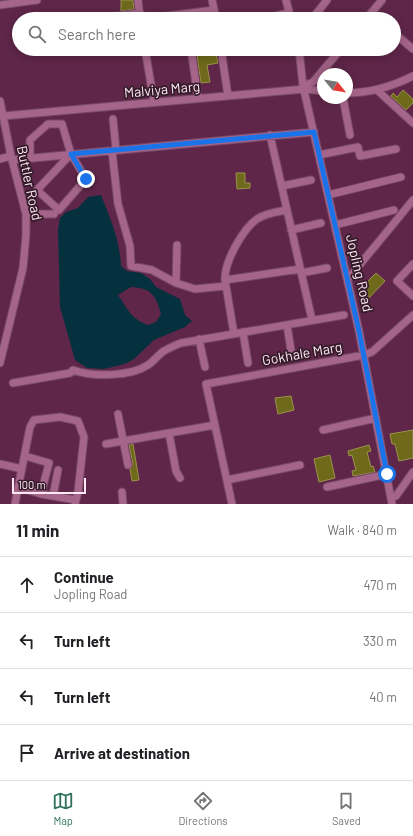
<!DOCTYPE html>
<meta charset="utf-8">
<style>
:root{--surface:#fff;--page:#f2f2f2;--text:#202124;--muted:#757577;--line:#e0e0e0;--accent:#2f725c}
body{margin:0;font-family:Barlow,sans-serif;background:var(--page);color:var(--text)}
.compass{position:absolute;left:317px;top:68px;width:36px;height:36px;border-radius:50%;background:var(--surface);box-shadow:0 2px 10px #0003;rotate:120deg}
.scale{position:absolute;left:12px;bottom:10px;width:74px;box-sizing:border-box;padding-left:4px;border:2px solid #fde7f2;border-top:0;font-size:11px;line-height:14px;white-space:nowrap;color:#fde7f2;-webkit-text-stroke:3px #351b2a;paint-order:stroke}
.stop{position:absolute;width:12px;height:12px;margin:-9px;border:3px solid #1a73e8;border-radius:50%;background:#fff}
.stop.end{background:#1a73e8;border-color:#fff;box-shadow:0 1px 4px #0008}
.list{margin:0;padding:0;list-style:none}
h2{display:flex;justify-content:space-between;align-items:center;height:52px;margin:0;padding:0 16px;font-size:17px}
h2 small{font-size:13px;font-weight:400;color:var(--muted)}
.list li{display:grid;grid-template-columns:26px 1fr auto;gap:12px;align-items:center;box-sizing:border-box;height:56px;padding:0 16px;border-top:1px solid var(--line)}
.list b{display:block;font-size:15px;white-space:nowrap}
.list p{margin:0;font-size:13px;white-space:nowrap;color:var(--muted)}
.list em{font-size:13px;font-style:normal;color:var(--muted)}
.icon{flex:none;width:22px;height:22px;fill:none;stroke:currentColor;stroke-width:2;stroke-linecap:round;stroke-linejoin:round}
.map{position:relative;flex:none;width:413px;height:504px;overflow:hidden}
.search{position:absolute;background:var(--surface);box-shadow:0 2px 10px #0003;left:12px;right:12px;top:12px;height:44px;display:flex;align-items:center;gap:10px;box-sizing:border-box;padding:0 14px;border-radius:22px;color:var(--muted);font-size:15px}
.sheet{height:276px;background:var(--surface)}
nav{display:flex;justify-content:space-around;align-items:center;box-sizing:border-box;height:56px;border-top:1px solid var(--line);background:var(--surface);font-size:11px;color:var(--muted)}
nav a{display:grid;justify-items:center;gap:2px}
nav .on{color:var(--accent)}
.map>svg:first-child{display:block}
.water{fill:#05313f;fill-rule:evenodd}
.building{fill:#6f691c;stroke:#99944a}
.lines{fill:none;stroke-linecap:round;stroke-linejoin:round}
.minor-casing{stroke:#764766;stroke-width:9}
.minor{stroke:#a56489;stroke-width:7}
.route{stroke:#1a73e8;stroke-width:5}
.labels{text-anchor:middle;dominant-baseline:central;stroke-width:3.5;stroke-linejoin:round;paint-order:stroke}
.street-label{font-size:14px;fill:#fde7f2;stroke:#351b2a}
</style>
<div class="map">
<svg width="413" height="504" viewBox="0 0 413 504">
<rect width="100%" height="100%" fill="#5f2649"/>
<path class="water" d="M101 195C110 218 120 240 121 266L127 271 141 273 150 279 156 287 180 299 185 315 192 321 185 327 154 340 134 359 125 364 104 369 87 368 75 360 60 307 58 230 60 218 66 212 78 208 88 197ZM131 287C151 288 156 295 161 314L156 322 148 325C131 319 127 308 118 295Z"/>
<path class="building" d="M121 0H133L134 9 121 11Z
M196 49H215L218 63 207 65 210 82 201 83Z
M403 90 413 99V103L406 110 391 96 393 93 397 97Z
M236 173H245V183H250V188L237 189Z
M376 273 385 281 367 300 361 294 363 292 360 289Z
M291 396 294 410 278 414 275 398Z
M413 430V458L399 461 395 444H392L390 434Z
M133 444 139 480 132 481 130 469 133 464 129 445Z
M369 445 371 451 367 452 371 467 373 466 375 472 353 476 352 471 356 470 352 455 349 456 348 451Z
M330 455 335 478 319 482 314 459Z"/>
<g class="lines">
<g class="minor-casing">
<path id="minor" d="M138 0 140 18
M212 0 216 19
M286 0 291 19
M0 5 37 0
M96 19 140 13
M144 19 214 10
M263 19 288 13
M312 19 327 0
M366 19 382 0
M394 33 413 49
M145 49 154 102
M191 49 198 98
M221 49 228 96
M299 49 303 86 359 331 392 504
M303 86 313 82 341 49
M377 90 413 123
M347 93C371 93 391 87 413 76
M343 98 350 135
M0 101 11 156 26 214V235L23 268 0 363
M3 116 305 89 323 91
M113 119 116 150
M270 135 312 320
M112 151 118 204 130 246 131 266 152 270 176 283 195 289 226 286
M319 155 358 147 360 156 396 149
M30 157V140L48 124H62L71 154 86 179 59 210 37 190 71 154
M0 159 11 156
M12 160 314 132
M282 186 311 180
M328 195 401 177
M26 214H54
M335 225 394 210
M291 230 321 223
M413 264 397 281 413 296
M301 273 327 268
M348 279 413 200
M225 280 300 269
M176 283 177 245
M287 325 292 357
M243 332 248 363
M234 334 225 280C224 262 243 229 257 219 266 213 277 212 287 210
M199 339 205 367
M13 383 70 373 73 370C92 377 130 377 148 365 154 361 158 355 164 351 169 348 176 345 181 343L344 315
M118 414 128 465
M323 430 376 418
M169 433 176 471 180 478
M106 444 215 425
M25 456 49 463 41 494
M0 464 22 469
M227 480 300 465
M18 487 41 494 76 500
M327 487 387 474
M122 492 123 504
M53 496 58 470
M391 497 396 496 413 472
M15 504 30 427 34 420 60 417 78 421 84 437 78 492 75 504
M232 504 206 384 364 355 372 352 413 315"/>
</g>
<use href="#minor" class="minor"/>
</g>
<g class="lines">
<path class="route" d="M86 179 71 154 314 132 359 331 387 474"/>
</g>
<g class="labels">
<g class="street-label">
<text transform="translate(162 89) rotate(-5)">Malviya Marg</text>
<text transform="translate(30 183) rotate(78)">Buttler Road</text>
<text transform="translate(360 273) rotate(77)">Jopling Road</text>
<text transform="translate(302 353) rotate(-10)">Gokhale Marg</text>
</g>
</g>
</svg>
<svg class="compass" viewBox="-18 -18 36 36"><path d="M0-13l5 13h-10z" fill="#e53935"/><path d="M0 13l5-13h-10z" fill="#757577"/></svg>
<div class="scale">100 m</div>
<div class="stop" style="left:387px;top:474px"></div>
<div class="stop end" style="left:86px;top:179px"></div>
<div class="search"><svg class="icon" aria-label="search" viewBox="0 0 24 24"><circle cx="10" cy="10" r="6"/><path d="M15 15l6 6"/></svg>Search here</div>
</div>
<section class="sheet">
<h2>11 min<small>Walk · 840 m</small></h2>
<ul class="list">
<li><svg class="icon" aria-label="ahead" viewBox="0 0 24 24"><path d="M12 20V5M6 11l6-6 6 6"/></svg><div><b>Continue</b><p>Jopling Road</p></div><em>470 m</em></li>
<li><svg class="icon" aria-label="left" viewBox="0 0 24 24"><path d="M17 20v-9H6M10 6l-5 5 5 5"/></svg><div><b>Turn left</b></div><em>330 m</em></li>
<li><svg class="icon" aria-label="left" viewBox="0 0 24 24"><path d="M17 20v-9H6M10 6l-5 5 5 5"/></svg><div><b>Turn left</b></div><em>40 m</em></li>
<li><svg class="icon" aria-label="arrive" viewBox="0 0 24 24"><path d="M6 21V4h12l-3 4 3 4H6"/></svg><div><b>Arrive at destination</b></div></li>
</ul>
</section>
<nav>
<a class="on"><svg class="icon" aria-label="map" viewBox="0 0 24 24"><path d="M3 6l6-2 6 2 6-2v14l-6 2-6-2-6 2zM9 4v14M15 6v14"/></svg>Map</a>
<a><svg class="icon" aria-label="directions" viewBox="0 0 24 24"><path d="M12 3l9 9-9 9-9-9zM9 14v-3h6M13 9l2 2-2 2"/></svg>Directions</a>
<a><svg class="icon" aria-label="saved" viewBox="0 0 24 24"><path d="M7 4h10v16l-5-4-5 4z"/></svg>Saved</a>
</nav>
